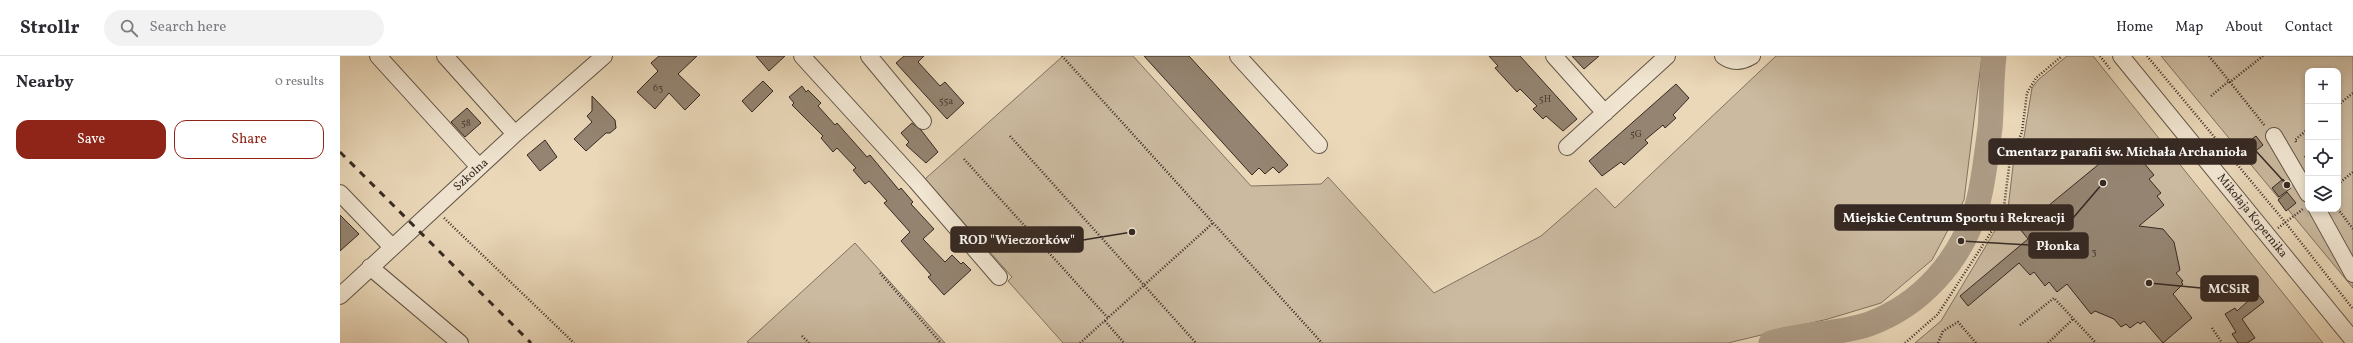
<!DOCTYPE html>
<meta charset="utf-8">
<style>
:root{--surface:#fff;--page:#f2f2f3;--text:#2b2b33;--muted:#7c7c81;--line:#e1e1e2;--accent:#8f2418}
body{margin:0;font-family:Vollkorn,serif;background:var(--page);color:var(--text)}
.controls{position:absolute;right:12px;top:12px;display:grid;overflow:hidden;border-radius:8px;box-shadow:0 2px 6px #0003}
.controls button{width:36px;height:36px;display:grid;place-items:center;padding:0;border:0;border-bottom:1px solid var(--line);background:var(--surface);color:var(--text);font:20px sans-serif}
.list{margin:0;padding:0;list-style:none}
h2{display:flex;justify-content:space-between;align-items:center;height:52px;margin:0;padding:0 16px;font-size:17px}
h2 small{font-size:13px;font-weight:400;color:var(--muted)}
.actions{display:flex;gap:8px;padding:12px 16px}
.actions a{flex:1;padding:9px 0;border:1px solid var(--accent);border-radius:12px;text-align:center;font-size:14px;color:var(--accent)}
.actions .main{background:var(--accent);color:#fff}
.icon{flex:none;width:22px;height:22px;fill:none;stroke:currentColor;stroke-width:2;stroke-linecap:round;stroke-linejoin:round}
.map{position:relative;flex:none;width:2013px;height:287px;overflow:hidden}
header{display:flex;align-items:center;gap:24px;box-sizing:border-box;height:56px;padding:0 20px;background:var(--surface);border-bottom:1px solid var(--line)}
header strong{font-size:19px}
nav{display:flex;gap:22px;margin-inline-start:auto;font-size:14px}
.search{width:280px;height:36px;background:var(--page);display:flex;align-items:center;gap:10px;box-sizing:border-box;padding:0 14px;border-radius:22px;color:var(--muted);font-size:15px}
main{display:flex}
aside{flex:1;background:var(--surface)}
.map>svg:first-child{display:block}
.green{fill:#cbbaa0;stroke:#807262;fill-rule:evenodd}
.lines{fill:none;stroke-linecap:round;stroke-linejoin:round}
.river{stroke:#ad9c86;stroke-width:25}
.building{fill:#948471;stroke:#362923}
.minor-casing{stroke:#635548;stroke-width:18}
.path{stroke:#362923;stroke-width:2.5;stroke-dasharray:1 2;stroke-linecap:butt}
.minor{stroke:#f1e6d2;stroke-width:16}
.rail{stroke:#362923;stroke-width:3;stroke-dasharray:7 7;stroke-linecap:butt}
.labels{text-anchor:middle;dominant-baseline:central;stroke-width:4;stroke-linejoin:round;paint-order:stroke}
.number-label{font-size:10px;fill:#4e4036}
.street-label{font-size:12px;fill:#362923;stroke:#f1e6d2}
.leader{fill:none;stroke:#362923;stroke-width:1.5}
.callout-dot{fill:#362923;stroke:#f1e6d2;stroke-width:1.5}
.callout{fill:#362923;stroke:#362923;stroke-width:1.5}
.callout-label{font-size:13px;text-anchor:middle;font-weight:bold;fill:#fff}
</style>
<header>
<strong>Strollr</strong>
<div class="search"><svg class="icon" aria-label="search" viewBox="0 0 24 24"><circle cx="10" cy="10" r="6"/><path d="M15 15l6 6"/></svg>Search here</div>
<nav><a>Home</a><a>Map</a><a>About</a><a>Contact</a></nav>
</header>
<main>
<aside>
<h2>Nearby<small>0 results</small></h2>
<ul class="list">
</ul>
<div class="actions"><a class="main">Save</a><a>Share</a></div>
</aside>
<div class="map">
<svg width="2013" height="287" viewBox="0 0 2013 287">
<rect width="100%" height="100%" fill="#ead8b9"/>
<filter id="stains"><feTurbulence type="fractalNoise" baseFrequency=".005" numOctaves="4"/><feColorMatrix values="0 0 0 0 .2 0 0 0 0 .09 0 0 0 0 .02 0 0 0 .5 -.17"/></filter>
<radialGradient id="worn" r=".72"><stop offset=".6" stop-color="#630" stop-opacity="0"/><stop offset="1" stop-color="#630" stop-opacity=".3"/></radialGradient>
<path class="green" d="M723 0H793L911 130 981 128 988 121 1094 237 1201 180 1256 132 1275 152 1436 0H1642L1624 144 1592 204 1541 247 1488 263 1388 287H723L668 225 672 221 585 123Z
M1727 0H1753L1983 287H1575L1601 265 1668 153 1674 101 1684 81 1692 32 1698 24Z
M1821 0H2013V232ZM1968 15H1998V153H1968Z
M515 187 605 287H409L407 286Z"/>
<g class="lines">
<path class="river" d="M1431 287C1463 277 1497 279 1529 268 1581 249 1620 205 1636 153 1643 133 1647 94 1650 72 1652 48 1651 24 1654 0"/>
</g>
<path class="building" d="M319 0H357L338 18 360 39 345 54 329 37 315 53 297 36 318 15 311 7Z
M416 0H445L429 15Z
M564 0H584L578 6 600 30 605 26 624 47 607 63 556 7Z
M804 0H849L948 109 939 117 933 111 925 118 919 112 912 119Z
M1149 0H1180L1237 63 1223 75 1206 60 1203 63 1193 53 1197 50 1180 33 1177 36 1155 12 1158 10Z
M1232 0H1259L1244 13Z
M423 25 433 35 412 56 402 45Z
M1336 28 1349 42 1333 59 1336 62 1325 72 1323 69 1305 84 1308 87 1284 109 1281 106 1262 120 1249 105Z
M462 30 466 36 468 34 481 47 478 50 495 69 497 67 527 101 530 99 559 134 561 132 573 146 571 148 594 173 583 183 605 206 612 199 621 208 623 206 631 214 604 239 588 221 591 219 561 185 570 176 544 147 547 145 529 125 525 128 513 114 516 112 497 92 493 96 481 82 483 80 452 49 454 47 449 41Z
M252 40 275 64 276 72 270 77H266L246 95 234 83 252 66 247 60 252 55Z
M127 52 141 67 125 81 111 66Z
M572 67 581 74 598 96 586 107 566 89 569 86 561 77Z
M1916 80 1923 89 1905 104 1898 94Z
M205 84 217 101 200 115 187 99Z
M1793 94 1814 119 1809 123 1821 137 1817 140 1824 149 1799 170 1823 173 1834 186 1840 214 1836 217 1843 225 1841 226 1843 228 1833 238 1852 262 1823 287 1804 265 1800 268 1798 266 1790 272 1786 268 1781 271 1774 263 1755 255 1751 258 1727 228 1717 236 1709 226 1705 230 1694 216 1690 219 1679 207 1628 250 1620 240 1688 183 1680 173 1770 99 1777 107Z
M1943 123 1951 132 1939 141 1932 132Z
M1947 136 1956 147 1946 155 1938 144Z
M0 159 19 178 0 195Z
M1917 237 1924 246 1902 263 1915 282 1907 287H1898L1892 278 1896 276 1885 258 1895 252 1897 255Z"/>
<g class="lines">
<g class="minor-casing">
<path id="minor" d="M38 0 139 111
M105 0 175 78
M462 0 576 125 659 221
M529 0 583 65
M898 0 979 89
M1214 0 1265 57
M1383 0C1392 7 1402 6 1412 0
M1781 0 2013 284
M1934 80 1968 138
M1227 91 1327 0
M0 137 52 191
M1977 153 2013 218
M30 211 120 287
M0 240 175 78 264 0"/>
</g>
<path class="path" d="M722 0 982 287
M1760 0 1770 13
M1807 0 1945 166 2013 253
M1869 0 1890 26
M1923 0 1890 26 1925 70
M1871 40 1889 25
M1998 49 2013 37
M670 80 856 287
M1956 86 1955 84 1968 73
M1965 100 1968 106
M624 103 768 262
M1998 128 2013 116
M1998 153 2013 173
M104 162 234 287
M1938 172 1963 153
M540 217 601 287
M765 265 784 287
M1680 269 1714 242 1756 287
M1872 272 1882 287
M462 280 469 287
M740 287 873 167
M1565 287 1598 258 1663 158 1670 104 1682 76 1687 37 1696 22 1722 0
M1598 287 1603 275 1618 266 1636 287
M1708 287 1733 263"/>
<use href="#minor" class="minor"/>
<path class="rail" d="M0 96 191 287"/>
</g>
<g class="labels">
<g class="number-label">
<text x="318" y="32">63</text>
<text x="1205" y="43">5H</text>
<text x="606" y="45">55a</text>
<text x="126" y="67">58</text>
<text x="1296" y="78">5G</text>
<text x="1754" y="196">3</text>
</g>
<g class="street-label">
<text transform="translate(131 119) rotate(-42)">Szkolna</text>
<text transform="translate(1912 160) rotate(51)">Mikołaja Kopernika</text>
</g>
</g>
<path class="leader" d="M1947 129L1916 95M1763 127L1733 162M792 176L743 184M1621 185L1689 189M1809 227L1861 232"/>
<g class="callout-dot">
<circle cx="1947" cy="129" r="4"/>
<circle cx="1763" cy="127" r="4"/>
<circle cx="792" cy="176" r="4"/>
<circle cx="1621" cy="185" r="4"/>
<circle cx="1809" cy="227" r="4"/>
</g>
<g class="callout">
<rect x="1649" y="83" width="267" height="25" rx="4"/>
<rect x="1495" y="149" width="238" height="25" rx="4"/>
<rect x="611" y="171" width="132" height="25" rx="4"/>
<rect x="1689" y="177" width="59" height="25" rx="4"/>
<rect x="1861" y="220" width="57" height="25" rx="4"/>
</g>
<g class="callout-label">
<text x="1782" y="100">Cmentarz parafii św. Michała Archanioła</text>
<text x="1614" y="166">Miejskie Centrum Sportu i Rekreacji</text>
<text x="677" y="188">ROD "Wieczorków"</text>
<text x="1718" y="194">Płonka</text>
<text x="1889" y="237">MCSiR</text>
</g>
<rect width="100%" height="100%" filter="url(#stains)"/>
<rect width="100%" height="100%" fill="url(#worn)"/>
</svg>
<div class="controls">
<button>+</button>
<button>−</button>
<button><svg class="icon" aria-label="locate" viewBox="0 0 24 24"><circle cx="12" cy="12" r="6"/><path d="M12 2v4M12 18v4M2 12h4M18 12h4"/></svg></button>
<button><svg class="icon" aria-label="layers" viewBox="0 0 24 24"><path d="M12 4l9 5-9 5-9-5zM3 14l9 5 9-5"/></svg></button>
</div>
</div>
</main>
